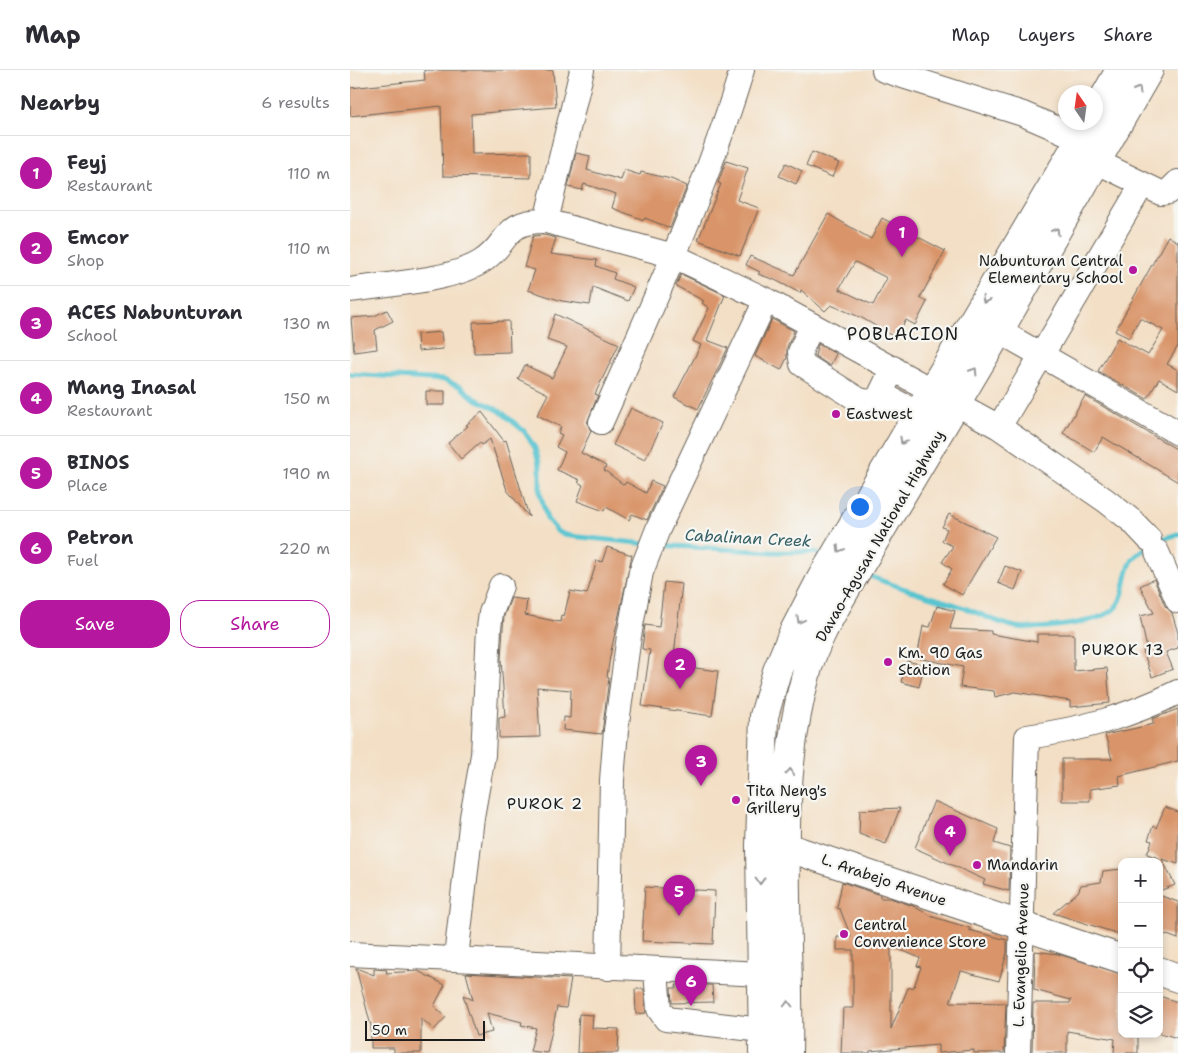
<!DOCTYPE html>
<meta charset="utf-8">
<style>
:root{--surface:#fff;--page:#f2f2f3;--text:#2b2b33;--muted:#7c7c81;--line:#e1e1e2;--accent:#b5179e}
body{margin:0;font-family:"Shantell Sans",sans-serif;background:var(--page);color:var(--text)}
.controls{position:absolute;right:15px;bottom:15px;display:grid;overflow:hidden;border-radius:10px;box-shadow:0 2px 8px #0003}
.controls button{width:45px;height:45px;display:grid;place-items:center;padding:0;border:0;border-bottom:1px solid var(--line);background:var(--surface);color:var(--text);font:25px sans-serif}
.compass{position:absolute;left:708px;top:15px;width:45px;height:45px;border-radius:50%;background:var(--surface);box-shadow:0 2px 8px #0003;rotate:347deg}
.scale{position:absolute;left:15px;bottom:12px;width:120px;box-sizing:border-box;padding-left:5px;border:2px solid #1c1c1c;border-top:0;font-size:14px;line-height:18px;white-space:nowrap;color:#1c1c1c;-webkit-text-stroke:4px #f6f6f2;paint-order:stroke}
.you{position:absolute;left:509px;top:436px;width:18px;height:18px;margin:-12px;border:4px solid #fff;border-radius:50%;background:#1a73e8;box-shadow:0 0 0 8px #1a73e833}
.badge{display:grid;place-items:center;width:32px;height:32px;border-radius:50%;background:var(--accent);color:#fff;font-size:16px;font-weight:700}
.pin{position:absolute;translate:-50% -41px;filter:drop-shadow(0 1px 2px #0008)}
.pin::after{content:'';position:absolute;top:26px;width:18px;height:15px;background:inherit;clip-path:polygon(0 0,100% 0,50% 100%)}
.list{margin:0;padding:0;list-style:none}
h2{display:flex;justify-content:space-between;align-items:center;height:65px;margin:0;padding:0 20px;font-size:21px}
h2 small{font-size:16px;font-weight:400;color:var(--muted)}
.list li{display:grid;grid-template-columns:32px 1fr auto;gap:15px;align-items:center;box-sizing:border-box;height:75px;padding:0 20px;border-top:1px solid var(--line)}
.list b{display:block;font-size:19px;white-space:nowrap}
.list p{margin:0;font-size:16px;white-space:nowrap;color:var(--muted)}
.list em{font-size:16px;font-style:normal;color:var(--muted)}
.actions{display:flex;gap:10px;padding:15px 20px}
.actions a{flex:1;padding:11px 0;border:1px solid var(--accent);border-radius:20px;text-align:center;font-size:18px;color:var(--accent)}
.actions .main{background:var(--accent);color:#fff}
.icon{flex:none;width:28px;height:28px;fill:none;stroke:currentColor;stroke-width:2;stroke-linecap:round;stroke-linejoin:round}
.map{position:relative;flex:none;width:828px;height:983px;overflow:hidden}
header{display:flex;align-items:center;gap:30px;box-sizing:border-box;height:70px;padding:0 25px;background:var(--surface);border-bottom:1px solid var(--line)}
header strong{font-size:24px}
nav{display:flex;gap:28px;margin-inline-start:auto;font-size:18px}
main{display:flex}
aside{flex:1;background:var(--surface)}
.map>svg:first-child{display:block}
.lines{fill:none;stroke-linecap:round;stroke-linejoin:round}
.stream{stroke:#58c4d0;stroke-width:5}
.building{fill:#d99469;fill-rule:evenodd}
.minor-casing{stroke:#676057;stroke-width:26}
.major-casing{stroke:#676057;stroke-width:30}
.highway-casing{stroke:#676057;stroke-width:30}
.minor{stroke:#fff;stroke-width:24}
.major{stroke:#fff;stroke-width:28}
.highway{stroke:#fff;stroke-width:28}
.oneway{stroke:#999}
.poi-dot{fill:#b5179e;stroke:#f6f6f2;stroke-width:2}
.labels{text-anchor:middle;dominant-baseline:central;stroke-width:4.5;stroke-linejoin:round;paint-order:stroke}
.poi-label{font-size:15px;fill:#1c1c1c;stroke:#f6f6f2;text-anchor:start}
.street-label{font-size:15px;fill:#1c1c1c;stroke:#f6f6f2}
.water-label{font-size:16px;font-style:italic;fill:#345f64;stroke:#f6f6f2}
.neighbourhood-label{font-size:16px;letter-spacing:1px;fill:#1c1c1c;stroke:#f6f6f2}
.quarter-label{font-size:18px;letter-spacing:1px;fill:#1c1c1c;stroke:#f6f6f2}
</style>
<header>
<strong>Map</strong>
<nav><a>Map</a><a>Layers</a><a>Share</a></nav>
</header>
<main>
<aside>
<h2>Nearby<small>6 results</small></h2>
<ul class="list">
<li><span class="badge">1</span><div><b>Feyj</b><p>Restaurant</p></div><em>110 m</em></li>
<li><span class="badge">2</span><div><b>Emcor</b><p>Shop</p></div><em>110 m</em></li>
<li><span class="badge">3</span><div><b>ACES Nabunturan</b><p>School</p></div><em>130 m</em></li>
<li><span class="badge">4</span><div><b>Mang Inasal</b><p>Restaurant</p></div><em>150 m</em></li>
<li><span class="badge">5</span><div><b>BINOS</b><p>Place</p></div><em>190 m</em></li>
<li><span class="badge">6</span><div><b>Petron</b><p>Fuel</p></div><em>220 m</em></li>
</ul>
<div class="actions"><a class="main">Save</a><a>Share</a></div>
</aside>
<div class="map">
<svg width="828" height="983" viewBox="0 0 828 983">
<rect width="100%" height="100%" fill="#f6f6f2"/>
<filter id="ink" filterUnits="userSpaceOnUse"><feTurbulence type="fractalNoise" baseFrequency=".02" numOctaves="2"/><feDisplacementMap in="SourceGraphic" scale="10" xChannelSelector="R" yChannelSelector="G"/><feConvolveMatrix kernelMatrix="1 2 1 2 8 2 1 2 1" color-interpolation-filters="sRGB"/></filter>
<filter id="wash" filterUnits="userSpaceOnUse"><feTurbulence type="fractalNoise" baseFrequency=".0096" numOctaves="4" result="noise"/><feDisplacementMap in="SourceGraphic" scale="20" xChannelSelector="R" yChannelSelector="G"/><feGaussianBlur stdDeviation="1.12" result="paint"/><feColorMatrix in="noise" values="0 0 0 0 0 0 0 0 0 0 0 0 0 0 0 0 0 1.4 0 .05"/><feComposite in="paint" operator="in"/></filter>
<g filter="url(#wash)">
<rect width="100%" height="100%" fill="#f3dfc5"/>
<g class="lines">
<path class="stream" d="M0 304 94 310 111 317 124 328 150 341 174 361 185 378 190 397V423L197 449 208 462 220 466 297 474
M806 471 828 464
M308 475 422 482H465L476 486
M515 504C549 519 585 527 620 540 635 546 650 554 666 557 688 560 746 554 763 540 778 526 772 507 782 491 785 485 793 480 799 476"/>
</g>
<g id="blocks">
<path class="building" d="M74 0H203L206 37 121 44 122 84 181 83V108L93 106 91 36 0 46V18L75 10Z
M462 82 489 93 482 107 456 96Z
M226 83 240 86 237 100 271 110 274 100 290 105 291 102 321 109 337 116 320 158 295 148 294 150 262 138 266 124 234 114 232 120 218 117Z
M376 91 398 98 387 130 409 138 390 186 348 170 371 114 368 113Z
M436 93 452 101 446 114 429 106Z
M478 144 521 169 532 148 595 181 570 228 577 232 565 255 556 250 546 268 512 248 481 235 475 241 451 220 450 223 425 210 408 204 410 202 396 195 400 186 444 205ZM505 192 537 208 523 235 489 219Z
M194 165 206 168 201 184 247 190 246 196 265 203 263 209 284 217 278 231 243 217 240 235 212 231 178 220 185 200 174 197 183 166Z
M818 166 828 172V276L817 294 828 300V320L809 309 797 329 748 301 767 268 798 285 813 260 790 248 779 268 765 261Z
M331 204 375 225 357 270 378 278 348 339 324 327 351 275 343 271 359 238 352 233 354 231 326 216Z
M37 240 43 251 25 260 27 279 4 282 1 248 24 246Z
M205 244 269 274 245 324 248 325 237 353 241 361 231 383 256 396 254 400 274 415 276 412 296 423 301 411 313 416 297 450 282 444 279 450 256 437 254 441 227 431 233 415 228 412 230 410 207 400 215 382 206 377 212 365 208 363 211 357 187 345 198 324 168 309 175 295 202 308 217 277 197 270Z
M422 249 444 261 437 277V288L431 300 405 286Z
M159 251 160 282 124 283 123 252Z
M91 262 93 279 68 281 67 264Z
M468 274 486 284 480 296 465 286Z
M76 321H95V335H76Z
M735 326 828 380V412L753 367 744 382 713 363Z
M281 338 313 353 295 390 263 375Z
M132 342 154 371 156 370 179 447 157 420 140 369 132 375 130 372 111 389 98 373 118 356 116 355Z
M599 444 646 467 612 525 593 514 602 499 592 492 603 476 592 471 597 459 592 457Z
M257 477 282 485 260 586 257 607 259 608 252 664 213 660 214 647 220 648 221 620 187 617 190 667 149 668V648L155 647 151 589 153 559 154 546 161 528 177 530 175 545 210 552 211 545 214 546 220 521 237 524 247 490 252 492Z
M655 496 672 502 665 520 648 513Z
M804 509 815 536 822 543 828 563V578L816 582 823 599 802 607 793 581 797 579 790 546 804 543 790 516Z
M314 512 332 514 323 595 368 601 362 646 292 636 300 580 292 579 295 555 309 557Z
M587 536 605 541 600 559 641 561V564L687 572V564H724V601L757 598 760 633 720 637V631L665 622 645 627 644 621 610 617 613 597 567 588 573 556 580 557Z
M557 591 574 595 569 617 551 612Z
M828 639V691L769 706 770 715 740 719V731H712V689H762L755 665 804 654 802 649Z
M584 731 648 759 644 773 660 778 659 821 633 814 635 810 565 778Z
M815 737 828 742V794L812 789 825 815 809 821V788L797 784 802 771 798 770 803 756 806 758Z
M550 738 536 774 509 764 510 740Z
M772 799V865L703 843 728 822 731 815 751 812 753 801Z
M492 812 530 825V828H540L563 836 583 847 620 858 619 860 657 870V883L649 911 611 901 600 932 656 933 654 983H624V980L588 983V975L520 981V983H491L493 938H503V880H487V867H501L490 839 487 838ZM541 876 570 888 567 896 571 897 564 917 558 918 541 959Z
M295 817 365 821 363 874 292 871Z
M809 825 828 832V869L809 862Z
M685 881 708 884 772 904V964H788V983H764L765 969 717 961V983H682L683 933H720L721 930 684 920Z
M6 898 24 905V899L37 900 36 903 68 901 95 915 84 936 96 947 84 960 71 948V983H44V978H21V956Z
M116 903 221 909 216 938 207 937 197 983 180 981 186 958 171 955 172 952 137 943 142 962 126 966 113 925 123 930Z
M326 915H362L363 932 322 933 321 918H327Z
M285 919H294L296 943 286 944Z
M809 926 828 932V968L809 963Z
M229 944 243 945 242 958 269 959 268 983H227Z"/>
</g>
</g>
<g filter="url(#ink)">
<use href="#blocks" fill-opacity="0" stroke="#676057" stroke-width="1"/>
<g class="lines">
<g class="minor-casing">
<path id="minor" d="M534 0 673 44 747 76
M729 83 811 123 818 122 828 112
M196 151 232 0
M0 220C37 214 100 211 131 192 160 174 152 150 196 151L324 186 416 230 649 357 755 430 782 451 799 469
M462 255 450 282 452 294 509 330 519 332 528 329 543 298
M649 261 828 363
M532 324 583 352
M251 352C302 237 355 121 392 0
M649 357 792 115
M807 482 828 531
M0 884 412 904
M106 888 122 747 133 685 139 558 141 543 151 516
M258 898 262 710 266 660 279 566 291 502 308 459 416 230
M306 901 309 939 316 949 412 960
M668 983 677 667C732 659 778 647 828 622"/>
</g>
<g class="major-casing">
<path id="major" d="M412 776 436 777 772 889
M809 901 828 908"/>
</g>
<g class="highway-casing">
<path id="highway" d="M746 42 770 0
M413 983 410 776 414 646 427 601 443 563 472 507 740 52
M438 983C441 857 422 724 457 601 465 572 481 545 496 519L649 261 799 0"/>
</g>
<use href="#minor" class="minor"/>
<use href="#major" class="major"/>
<use href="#highway" class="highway"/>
</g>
<defs><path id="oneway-chevron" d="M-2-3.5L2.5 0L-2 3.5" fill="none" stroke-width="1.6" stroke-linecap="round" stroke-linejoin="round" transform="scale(1.25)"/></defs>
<g class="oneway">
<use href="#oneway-chevron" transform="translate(788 20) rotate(-60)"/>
<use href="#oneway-chevron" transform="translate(706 161) rotate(-60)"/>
<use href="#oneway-chevron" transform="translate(635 230) rotate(120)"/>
<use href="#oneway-chevron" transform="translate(624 301) rotate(-58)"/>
<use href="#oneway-chevron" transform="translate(553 371) rotate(120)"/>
<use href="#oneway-chevron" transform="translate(490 479) rotate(121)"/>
<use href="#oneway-chevron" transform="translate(450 550) rotate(118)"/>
<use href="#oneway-chevron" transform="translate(440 702) rotate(-85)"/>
<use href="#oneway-chevron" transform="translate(410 811) rotate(89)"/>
<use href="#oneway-chevron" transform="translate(438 934) rotate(-90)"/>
</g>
</g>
<g class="poi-dot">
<circle cx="783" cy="200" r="5"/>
<circle cx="486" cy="344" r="5"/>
<circle cx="538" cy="592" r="5"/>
<circle cx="386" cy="730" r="5"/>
<circle cx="627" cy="795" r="5"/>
<circle cx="494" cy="864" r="5"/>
</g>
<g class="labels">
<g class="poi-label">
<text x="773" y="191" text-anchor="end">Nabunturan Central<tspan x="773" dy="17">Elementary School</tspan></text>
<text x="496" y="344">Eastwest</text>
<text x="548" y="583">Km. 90 Gas<tspan x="548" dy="17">Station</tspan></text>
<text x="396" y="721">Tita Neng's<tspan x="396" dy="17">Grillery</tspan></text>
<text x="637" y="795">Mandarin</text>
<text x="504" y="855">Central<tspan x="504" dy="17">Convenience Store</tspan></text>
</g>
<g class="street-label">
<text transform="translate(530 466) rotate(-60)">Davao-Agusan National Highway</text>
<text transform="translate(534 810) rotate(19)">L. Arabejo Avenue</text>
<text transform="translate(671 885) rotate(-88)">L. Evangelio Avenue</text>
</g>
<g class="water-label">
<text transform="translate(398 468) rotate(3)">Cabalinan Creek</text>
</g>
<g class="neighbourhood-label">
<text x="773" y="579">PUROK 13</text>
<text x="195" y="733">PUROK 2</text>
</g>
<g class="quarter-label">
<text x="553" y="264">POBLACION</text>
</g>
</g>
</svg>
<div class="controls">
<button>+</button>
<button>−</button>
<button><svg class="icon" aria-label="locate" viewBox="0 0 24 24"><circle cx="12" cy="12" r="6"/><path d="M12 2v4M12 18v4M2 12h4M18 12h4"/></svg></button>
<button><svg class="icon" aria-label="layers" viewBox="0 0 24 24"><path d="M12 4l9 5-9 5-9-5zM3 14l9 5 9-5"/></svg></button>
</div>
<svg class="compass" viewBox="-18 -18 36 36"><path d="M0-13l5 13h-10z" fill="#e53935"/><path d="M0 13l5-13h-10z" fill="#7c7c81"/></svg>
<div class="scale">50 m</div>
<div class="you"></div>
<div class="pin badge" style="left:552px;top:187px">1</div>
<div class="pin badge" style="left:330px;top:619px">2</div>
<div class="pin badge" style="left:351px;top:716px">3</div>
<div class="pin badge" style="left:600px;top:786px">4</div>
<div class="pin badge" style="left:329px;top:846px">5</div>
<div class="pin badge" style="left:341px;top:936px">6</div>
</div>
</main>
